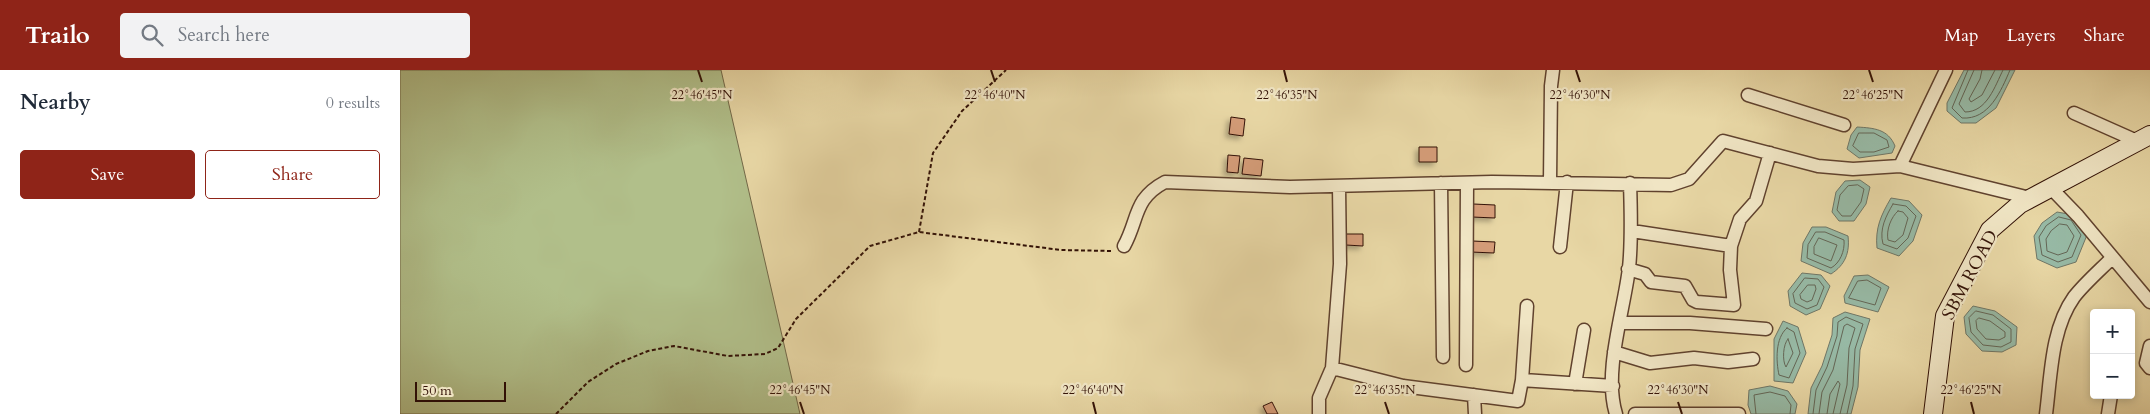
<!DOCTYPE html>
<meta charset="utf-8">
<style>
:root{--surface:#fff;--page:#f2f2f3;--text:#1f2937;--muted:#747a83;--line:#e0e1e3;--accent:#8f2418}
body{margin:0;font-family:Cardo,serif;background:var(--page);color:var(--text)}
.controls{position:absolute;right:15px;bottom:15px;display:grid;overflow:hidden;border-radius:5px;box-shadow:0 2px 8px #0003}
.controls button{width:45px;height:45px;display:grid;place-items:center;padding:0;border:0;border-bottom:1px solid var(--line);background:var(--surface);color:var(--text);font:25px sans-serif}
.scale{position:absolute;left:15px;bottom:12px;width:91px;box-sizing:border-box;padding-left:5px;border:2px solid #321106;border-top:0;font-size:14px;line-height:18px;white-space:nowrap;color:#321106;-webkit-text-stroke:4px #f0e5c4;paint-order:stroke}
.list{margin:0;padding:0;list-style:none}
h2{display:flex;justify-content:space-between;align-items:center;height:65px;margin:0;padding:0 20px;font-size:21px}
h2 small{font-size:16px;font-weight:400;color:var(--muted)}
.actions{display:flex;gap:10px;padding:15px 20px}
.actions a{flex:1;padding:11px 0;border:1px solid var(--accent);border-radius:5px;text-align:center;font-size:18px;color:var(--accent)}
.actions .main{background:var(--accent);color:#fff}
.icon{flex:none;width:28px;height:28px;fill:none;stroke:currentColor;stroke-width:2;stroke-linecap:round;stroke-linejoin:round}
.map{position:relative;flex:none;width:1750px;height:344px;overflow:hidden}
header{display:flex;align-items:center;gap:30px;box-sizing:border-box;height:70px;padding:0 25px;background:var(--accent);color:#fff}
header strong{font-size:24px}
nav{display:flex;gap:28px;margin-inline-start:auto;font-size:18px}
.search{width:350px;height:45px;background:var(--page);display:flex;align-items:center;gap:12px;box-sizing:border-box;padding:0 18px;border-radius:5px;color:var(--muted);font-size:19px}
main{display:flex}
aside{flex:1;background:var(--surface)}
.map>svg:first-child{display:block}
.green{fill:#b1bf8a;stroke:#726848}
.water{fill:#97baa6;stroke:#6f7666}
.lines{fill:none;stroke-linecap:round;stroke-linejoin:round}
.shore{stroke:#646656;stroke-width:1}
.building{fill:#d49c78;stroke:#321106;filter:url(#shadow)}
.street-casing{stroke:#60422e;stroke-width:15}
.secondary-casing{stroke:#321106;stroke-width:20}
.path{stroke:#321106;stroke-width:2;stroke-dasharray:4 2.5;stroke-linecap:butt}
.street{stroke:#f0e5c4;stroke-width:12}
.secondary{stroke:#f0e5c4;stroke-width:18}
.ticks{fill:none;stroke:#321106;stroke-width:2}
.labels{text-anchor:middle;dominant-baseline:central;stroke-width:4.5;stroke-linejoin:round;paint-order:stroke}
.street-label{font-size:18px;fill:#321106;stroke:#f0e5c4}
.ticks-label{font-size:12px;text-anchor:middle;fill:#321106;stroke:#f0e5c4;stroke-width:4.5;stroke-linejoin:round;paint-order:stroke}
</style>
<header>
<strong>Trailo</strong>
<div class="search"><svg class="icon" aria-label="search" viewBox="0 0 24 24"><circle cx="10" cy="10" r="6"/><path d="M15 15l6 6"/></svg>Search here</div>
<nav><a>Map</a><a>Layers</a><a>Share</a></nav>
</header>
<main>
<aside>
<h2>Nearby<small>0 results</small></h2>
<ul class="list">
</ul>
<div class="actions"><a class="main">Save</a><a>Share</a></div>
</aside>
<div class="map">
<svg width="1750" height="344" viewBox="0 0 1750 344">
<defs>
<filter id="shadow"><feDropShadow dx="-3.5" dy="3.5" stdDeviation="2.5" flood-color="#0004"/></filter>
</defs>
<rect width="100%" height="100%" fill="#e8d7a5"/>
<filter id="stains"><feTurbulence type="fractalNoise" baseFrequency=".004" numOctaves="4"/><feColorMatrix values="0 0 0 0 .2 0 0 0 0 .09 0 0 0 0 .02 0 0 0 .5 -.17"/></filter>
<radialGradient id="worn" r=".72"><stop offset=".6" stop-color="#630" stop-opacity="0"/><stop offset="1" stop-color="#630" stop-opacity=".3"/></radialGradient>
<path class="green" d="M0 0H321L400 344H0Z"/>
<path class="water" d="M1564 0H1615L1596 38 1576 53H1561L1547 41V33Z
M1457 57C1474 58 1488 59 1495 76L1492 83 1459 88 1447 79 1451 65Z
M1460 110 1470 117 1466 134 1454 151H1439L1432 142 1436 122 1445 111Z
M1491 128 1509 131 1522 145 1513 171 1499 186 1477 178C1475 158 1481 145 1491 128Z
M1657 142 1674 145 1687 165 1676 192 1657 198 1637 189 1634 166 1642 153Z
M1412 157H1426L1448 166C1450 183 1445 195 1431 204L1401 191 1403 173Z
M1402 203 1421 205 1430 216 1420 239 1406 245 1390 236 1388 221Z
M1468 205 1489 217 1478 242 1445 233 1444 226 1454 206Z
M1573 236 1595 241 1617 257 1616 275 1602 282 1582 281 1566 264 1564 247Z
M1445 242 1470 249 1460 280 1458 317 1451 344H1408L1411 318 1422 296 1432 265 1433 248Z
M1383 251 1398 257 1406 283 1393 313 1374 311V269Z
M1370 316 1388 321 1397 334 1395 344H1351L1348 335 1349 320Z"/>
<g class="lines">
<path class="shore" d="M1568 0 1552 38 1562 48C1589 50 1601 21 1610 0
M1574 0 1559 34 1565 42C1587 42 1595 16 1603 0
M1582 0 1580 9 1569 29 1571 32 1582 25 1595 0
M1459 63H1474L1487 70 1489 77 1474 82H1460L1453 76Z
M1458 115 1464 119 1461 132 1451 146H1442L1437 140 1440 125 1448 116Z
M1493 134 1506 136 1516 146 1508 168 1497 179 1483 174C1479 159 1486 146 1493 134Z
M1498 141 1503 142 1508 148 1503 165 1495 172 1488 170C1486 160 1491 147 1498 141Z
M1659 147 1671 150 1681 165 1672 187 1658 192 1642 185 1639 167 1646 156Z
M1660 154 1667 155 1674 166 1667 182 1658 185 1647 181 1646 169 1651 161Z
M1416 162H1425L1444 170C1445 181 1440 193 1431 198L1407 188 1408 175Z
M1419 168 1437 175 1431 191 1414 184V177Z
M1405 208 1418 209 1424 217 1417 235 1407 239 1395 233 1393 224Z
M1458 211 1467 210 1481 218 1475 235 1449 228Z
M1408 215H1415L1416 219 1412 230 1407 232 1401 229 1400 225Z
M1576 241 1593 245 1611 259V272L1601 277 1583 275 1571 262 1569 248Z
M1579 248 1590 251 1605 262V267L1599 270 1586 269 1577 259 1576 251Z
M1387 258 1394 262 1400 283 1389 308 1379 305C1376 291 1375 268 1387 258Z
M1388 269 1393 283 1386 297C1382 291 1383 274 1388 269Z
M1356 344 1354 325 1370 322 1385 326 1391 335 1390 344
M1413 344 1416 320 1427 297 1437 266 1438 252 1446 247 1463 254 1455 279 1453 316 1447 344
M1419 344 1422 322 1433 300 1444 256 1447 254 1455 258 1449 278 1447 315 1440 344
M1427 344 1430 324 1438 311 1440 314 1433 344"/>
</g>
<path class="building" d="M831 47 845 49 843 66 829 64Z
M1019 77H1037V92H1019Z
M828 85 840 86 838 103 827 102Z
M844 88 863 90 861 106 842 104Z
M1073 134 1095 135V148L1072 147Z
M946 164H963V176L946 175Z
M1072 171 1095 172 1094 183 1071 182Z
M872 332 878 344H867L863 336Z"/>
<g class="lines">
<g class="street-casing">
<path id="street" d="M1348 25 1444 55
M1674 43 1737 71
M1500 96 1546 0
M1150 112 1151 16 1153 0
M1041 113 1043 287
M1650 117 1678 146 1750 232
M1232 161 1331 176
M724 176C739 149 733 129 765 112L890 117 1092 112 1271 115 1289 109 1323 71 1418 96 1453 99 1500 96 1630 128
M1160 177 1167 112
M1228 199 1245 204 1251 212 1285 216 1293 230 1297 232 1334 235 1330 200 1331 176 1340 149 1356 131 1370 83
M1219 253H1290L1366 259
M1750 276 1746 293 1750 298
M1214 282 1250 293 1294 288 1328 292 1353 289
M1066 295 1067 113
M932 298 940 194 939 116
M1122 310 1213 316
M1175 314 1184 260
M1074 325 1075 344
M919 344V328L932 298 1003 316 1118 331 1122 310 1127 236
M1216 344C1203 302 1224 241 1229 198 1232 170 1231 142 1230 113
M1235 344H1339
M1646 344C1651 306 1651 259 1674 227 1685 213 1700 200 1712 188
M1708 344 1711 325"/>
</g>
<g class="secondary-casing">
<path id="secondary" d="M1533 344 1545 246 1590 160 1620 134 1750 65"/>
</g>
<path class="path" d="M519 162 533 83 562 41 606 0
M156 344 188 312 216 294 248 281 274 276 328 286 365 284 378 278 396 249 470 176 519 162 661 180 713 181"/>
<use href="#street" class="street"/>
<use href="#secondary" class="secondary"/>
</g>
<path class="ticks" d="M298 0 302 12M591 0 595 12M884 0 887 12M1176 0 1180 12M1469 0 1473 12M400 332 404 344M693 332 696 344M985 332 989 344M1278 332 1282 344M1571 332 1574 344"/>
<g class="labels">
<g class="street-label">
<text transform="translate(1570 205) rotate(-62)">SBM ROAD</text>
</g>
</g>
<g class="ticks-label">
<text x="302" y="29">22°46'45"N</text>
<text x="595" y="29">22°46'40"N</text>
<text x="887" y="29">22°46'35"N</text>
<text x="1180" y="29">22°46'30"N</text>
<text x="1473" y="29">22°46'25"N</text>
<text x="400" y="324">22°46'45"N</text>
<text x="693" y="324">22°46'40"N</text>
<text x="985" y="324">22°46'35"N</text>
<text x="1278" y="324">22°46'30"N</text>
<text x="1571" y="324">22°46'25"N</text>
</g>
<rect width="100%" height="100%" filter="url(#stains)"/>
<rect width="100%" height="100%" fill="url(#worn)"/>
</svg>
<div class="controls">
<button>+</button>
<button>−</button>
</div>
<div class="scale">50 m</div>
</div>
</main>
